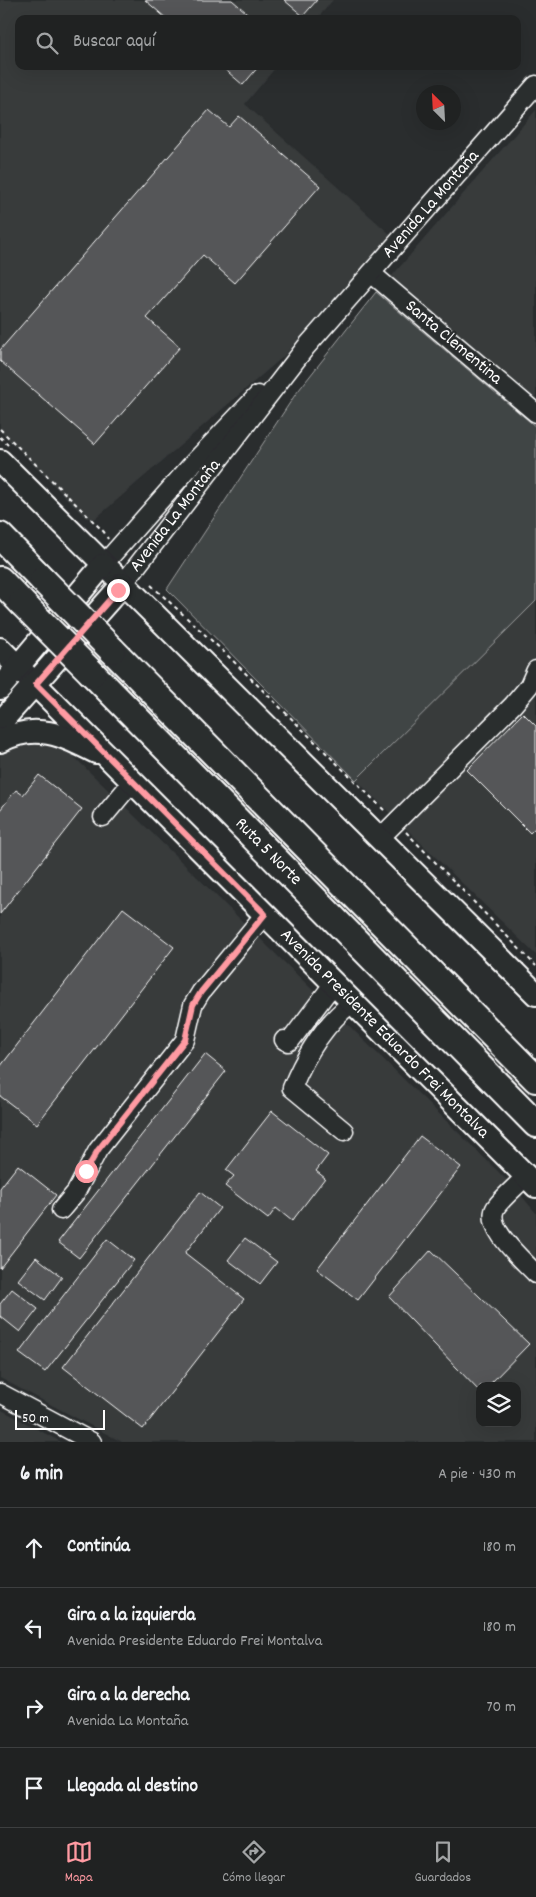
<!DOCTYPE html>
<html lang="es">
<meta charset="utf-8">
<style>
:root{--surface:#202222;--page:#282a2a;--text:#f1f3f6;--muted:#a2a4a5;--line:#3d3f40;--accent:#ff9aa2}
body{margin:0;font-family:Dekko,sans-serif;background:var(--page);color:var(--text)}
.controls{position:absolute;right:15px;bottom:15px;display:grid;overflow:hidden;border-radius:10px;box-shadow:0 5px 20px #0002}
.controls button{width:45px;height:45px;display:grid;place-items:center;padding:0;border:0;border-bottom:1px solid var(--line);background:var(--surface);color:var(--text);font:25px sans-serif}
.compass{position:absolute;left:416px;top:85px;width:45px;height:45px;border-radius:50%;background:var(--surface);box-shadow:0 5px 20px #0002;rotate:336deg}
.scale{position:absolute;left:15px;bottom:12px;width:90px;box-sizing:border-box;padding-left:5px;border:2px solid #fff;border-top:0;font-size:14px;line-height:18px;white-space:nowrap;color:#fff;-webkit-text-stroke:4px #2a2d2e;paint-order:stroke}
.stop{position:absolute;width:15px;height:15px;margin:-11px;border:4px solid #ff9aa2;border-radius:50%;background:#fff}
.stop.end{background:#ff9aa2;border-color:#fff;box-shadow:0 1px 5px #0008}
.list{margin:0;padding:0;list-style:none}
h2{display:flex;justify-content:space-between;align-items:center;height:65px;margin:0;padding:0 20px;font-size:21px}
h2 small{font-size:16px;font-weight:400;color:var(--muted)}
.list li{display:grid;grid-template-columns:32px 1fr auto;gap:15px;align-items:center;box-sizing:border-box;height:80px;padding:0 20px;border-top:1px solid var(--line)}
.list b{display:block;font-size:19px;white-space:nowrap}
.list p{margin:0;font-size:16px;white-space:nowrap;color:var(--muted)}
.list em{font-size:16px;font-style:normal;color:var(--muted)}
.icon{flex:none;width:28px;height:28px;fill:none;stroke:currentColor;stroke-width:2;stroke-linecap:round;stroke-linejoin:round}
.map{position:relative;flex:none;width:536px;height:1442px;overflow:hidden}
.search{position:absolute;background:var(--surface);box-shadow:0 5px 20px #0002;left:15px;right:15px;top:15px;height:55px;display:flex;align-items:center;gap:12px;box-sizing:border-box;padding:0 18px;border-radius:10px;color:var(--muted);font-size:19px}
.sheet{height:385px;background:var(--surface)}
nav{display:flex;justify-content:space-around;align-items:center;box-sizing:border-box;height:70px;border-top:1px solid var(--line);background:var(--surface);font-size:14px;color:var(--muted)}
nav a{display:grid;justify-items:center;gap:2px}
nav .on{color:var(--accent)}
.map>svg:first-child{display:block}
.built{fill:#373a3b;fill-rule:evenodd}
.green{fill:#414445;stroke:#a0a2a2}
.building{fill:#555758;stroke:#fff}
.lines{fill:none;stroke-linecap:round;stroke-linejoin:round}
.minor-casing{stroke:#fff;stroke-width:21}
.major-casing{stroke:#fff;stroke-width:26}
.highway-casing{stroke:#fff;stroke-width:30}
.path{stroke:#fff;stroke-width:2;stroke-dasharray:4 4;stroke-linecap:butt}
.minor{stroke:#2a2d2e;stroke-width:18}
.major{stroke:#2a2d2e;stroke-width:22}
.highway{stroke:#2a2d2e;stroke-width:26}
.highway-bridge-casing{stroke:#fff;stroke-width:30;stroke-linecap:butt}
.highway-bridge{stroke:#2a2d2e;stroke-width:26}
.route{stroke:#ff9aa2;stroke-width:6}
.labels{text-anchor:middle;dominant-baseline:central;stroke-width:4.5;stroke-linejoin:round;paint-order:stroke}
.street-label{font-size:18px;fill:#fff;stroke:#2a2d2e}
</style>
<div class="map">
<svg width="536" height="1442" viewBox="0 0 536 1442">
<rect width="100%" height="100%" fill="#2a2d2e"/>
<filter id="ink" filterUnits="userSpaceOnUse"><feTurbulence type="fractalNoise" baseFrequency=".02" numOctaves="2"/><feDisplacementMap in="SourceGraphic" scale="10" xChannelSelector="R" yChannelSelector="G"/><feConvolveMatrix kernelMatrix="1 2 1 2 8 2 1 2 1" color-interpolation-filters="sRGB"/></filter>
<g filter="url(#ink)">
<path class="built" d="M0 0H333L317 19H19V66H277L245 104 391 235 284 356 95 519 86 518 0 431Z
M536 110V399L391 277Z
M536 601V955L356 780Z
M57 740 515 1188 536 1213V1442H122L0 1378V753L30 744ZM480 1386H517V1423H480Z
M0 1409 61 1442H0Z"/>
<path class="green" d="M376 292 536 427V601L356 780 167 589 295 395Z"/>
<path class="building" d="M145 0H232L254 19H167Z
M284 0H317L303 16Z
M221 66H259L243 85Z
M209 110 229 127 239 116 320 186 235 283 203 255 147 318 180 347 95 444 0 361V350Z
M523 713 536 726V827L530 833 467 770Z
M39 775 82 809 0 914V810L16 790 23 795Z
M123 908 174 947 37 1124 0 1096V1067Z
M205 1054 226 1071 79 1258 58 1242Z
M272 1111 328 1155 316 1171 325 1178 292 1221 276 1208 268 1219 225 1186 234 1176 226 1170Z
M420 1136 461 1167 358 1300 317 1269Z
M18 1165 56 1195 0 1268V1188Z
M200 1192 220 1208 185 1253 244 1299 143 1429 63 1367Z
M245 1238 277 1262 260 1284 228 1260Z
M107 1239 134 1260 45 1372 19 1353Z
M431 1250 529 1344 488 1386H480V1392L389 1297Z
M36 1257 62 1277 45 1300 18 1280Z
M12 1289 38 1309 20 1332 0 1316V1304Z"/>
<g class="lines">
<g class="minor-casing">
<g id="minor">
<path d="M371 273 536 413"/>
<path d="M103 565 195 461 258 395"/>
<path id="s1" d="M123 584 306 347 536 85"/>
<path d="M103 817 133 781"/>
<path d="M379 839 513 705 529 686 536 670"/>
<path d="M284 1040 288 1042 291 1040 334 983"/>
<path d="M344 1131 292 1088C305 1056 324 1024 353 1002"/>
<path d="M526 1176C517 1186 504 1196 496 1207 483 1227 523 1260 536 1274"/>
<path d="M61 1210 76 1192 98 1150 185 1040 193 1005 201 992 265 914"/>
<path d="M0 1393 92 1442"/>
</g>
</g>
<g class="major-casing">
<g id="major">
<path d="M0 461 536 994"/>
<path id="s2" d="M0 649 536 1186"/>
<path d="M0 688 103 565"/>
<path d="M0 723 123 584"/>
<path d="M0 741C36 722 62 735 96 752"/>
</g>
</g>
<g class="highway-casing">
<g id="highway">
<path d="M0 536 43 580"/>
<path d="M0 580 22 603"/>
<path d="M112 650 536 1079"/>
<path id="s3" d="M92 673 536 1124"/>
</g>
</g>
<path class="path" d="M0 429 104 532 108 539
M0 437 8 445
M151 585 224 652 385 811
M406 832 536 966"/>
<use href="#minor" class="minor"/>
<use href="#major" class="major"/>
<use href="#highway" class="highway"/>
<g class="highway-bridge-casing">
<path id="highway-bridge" d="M43 580 112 650
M22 603 92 673"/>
</g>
<use href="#highway-bridge" class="highway-bridge"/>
</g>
</g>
<g class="lines" filter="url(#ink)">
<path class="route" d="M86 1171 98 1150 185 1040 193 1005 201 992 265 914 36 684 118 590"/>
</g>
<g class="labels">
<g class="street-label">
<text stroke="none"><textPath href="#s1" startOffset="489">Avenida La Montaña</textPath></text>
<text transform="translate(453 343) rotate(40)">Santa Clementina</text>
<text stroke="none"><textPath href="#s1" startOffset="86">Avenida La Montaña</textPath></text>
<text stroke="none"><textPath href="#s3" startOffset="251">Ruta 5 Norte</textPath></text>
<text stroke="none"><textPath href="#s2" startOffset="544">Avenida Presidente Eduardo Frei Montalva</textPath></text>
</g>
</g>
</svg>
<div class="controls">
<button><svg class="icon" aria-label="layers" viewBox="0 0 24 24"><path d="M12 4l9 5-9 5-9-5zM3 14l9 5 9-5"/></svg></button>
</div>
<svg class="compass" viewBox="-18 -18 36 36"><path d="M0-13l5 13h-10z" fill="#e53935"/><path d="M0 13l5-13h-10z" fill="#a2a4a5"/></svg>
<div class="scale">50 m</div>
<div class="stop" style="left:86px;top:1171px"></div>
<div class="stop end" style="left:118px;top:590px"></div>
<div class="search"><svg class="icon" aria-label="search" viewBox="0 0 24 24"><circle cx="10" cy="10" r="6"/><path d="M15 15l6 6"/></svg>Buscar aquí</div>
</div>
<section class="sheet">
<h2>6 min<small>A pie · 430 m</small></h2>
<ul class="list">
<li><svg class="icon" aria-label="ahead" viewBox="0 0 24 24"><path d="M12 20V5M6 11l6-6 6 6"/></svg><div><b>Continúa</b></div><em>180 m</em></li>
<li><svg class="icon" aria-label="left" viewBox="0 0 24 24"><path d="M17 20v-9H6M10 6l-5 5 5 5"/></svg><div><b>Gira a la izquierda</b><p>Avenida Presidente Eduardo Frei Montalva</p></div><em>180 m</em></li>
<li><svg class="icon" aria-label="right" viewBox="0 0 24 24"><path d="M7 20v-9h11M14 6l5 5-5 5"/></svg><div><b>Gira a la derecha</b><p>Avenida La Montaña</p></div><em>70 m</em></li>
<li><svg class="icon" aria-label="arrive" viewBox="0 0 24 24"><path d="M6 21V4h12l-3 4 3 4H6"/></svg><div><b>Llegada al destino</b></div></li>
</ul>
</section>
<nav>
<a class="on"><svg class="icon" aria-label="map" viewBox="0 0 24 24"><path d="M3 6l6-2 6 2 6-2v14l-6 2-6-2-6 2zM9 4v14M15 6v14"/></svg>Mapa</a>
<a><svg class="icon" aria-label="directions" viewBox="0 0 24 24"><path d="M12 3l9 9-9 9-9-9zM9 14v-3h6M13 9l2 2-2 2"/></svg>Cómo llegar</a>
<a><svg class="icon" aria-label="saved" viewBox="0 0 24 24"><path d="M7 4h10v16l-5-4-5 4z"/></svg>Guardados</a>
</nav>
